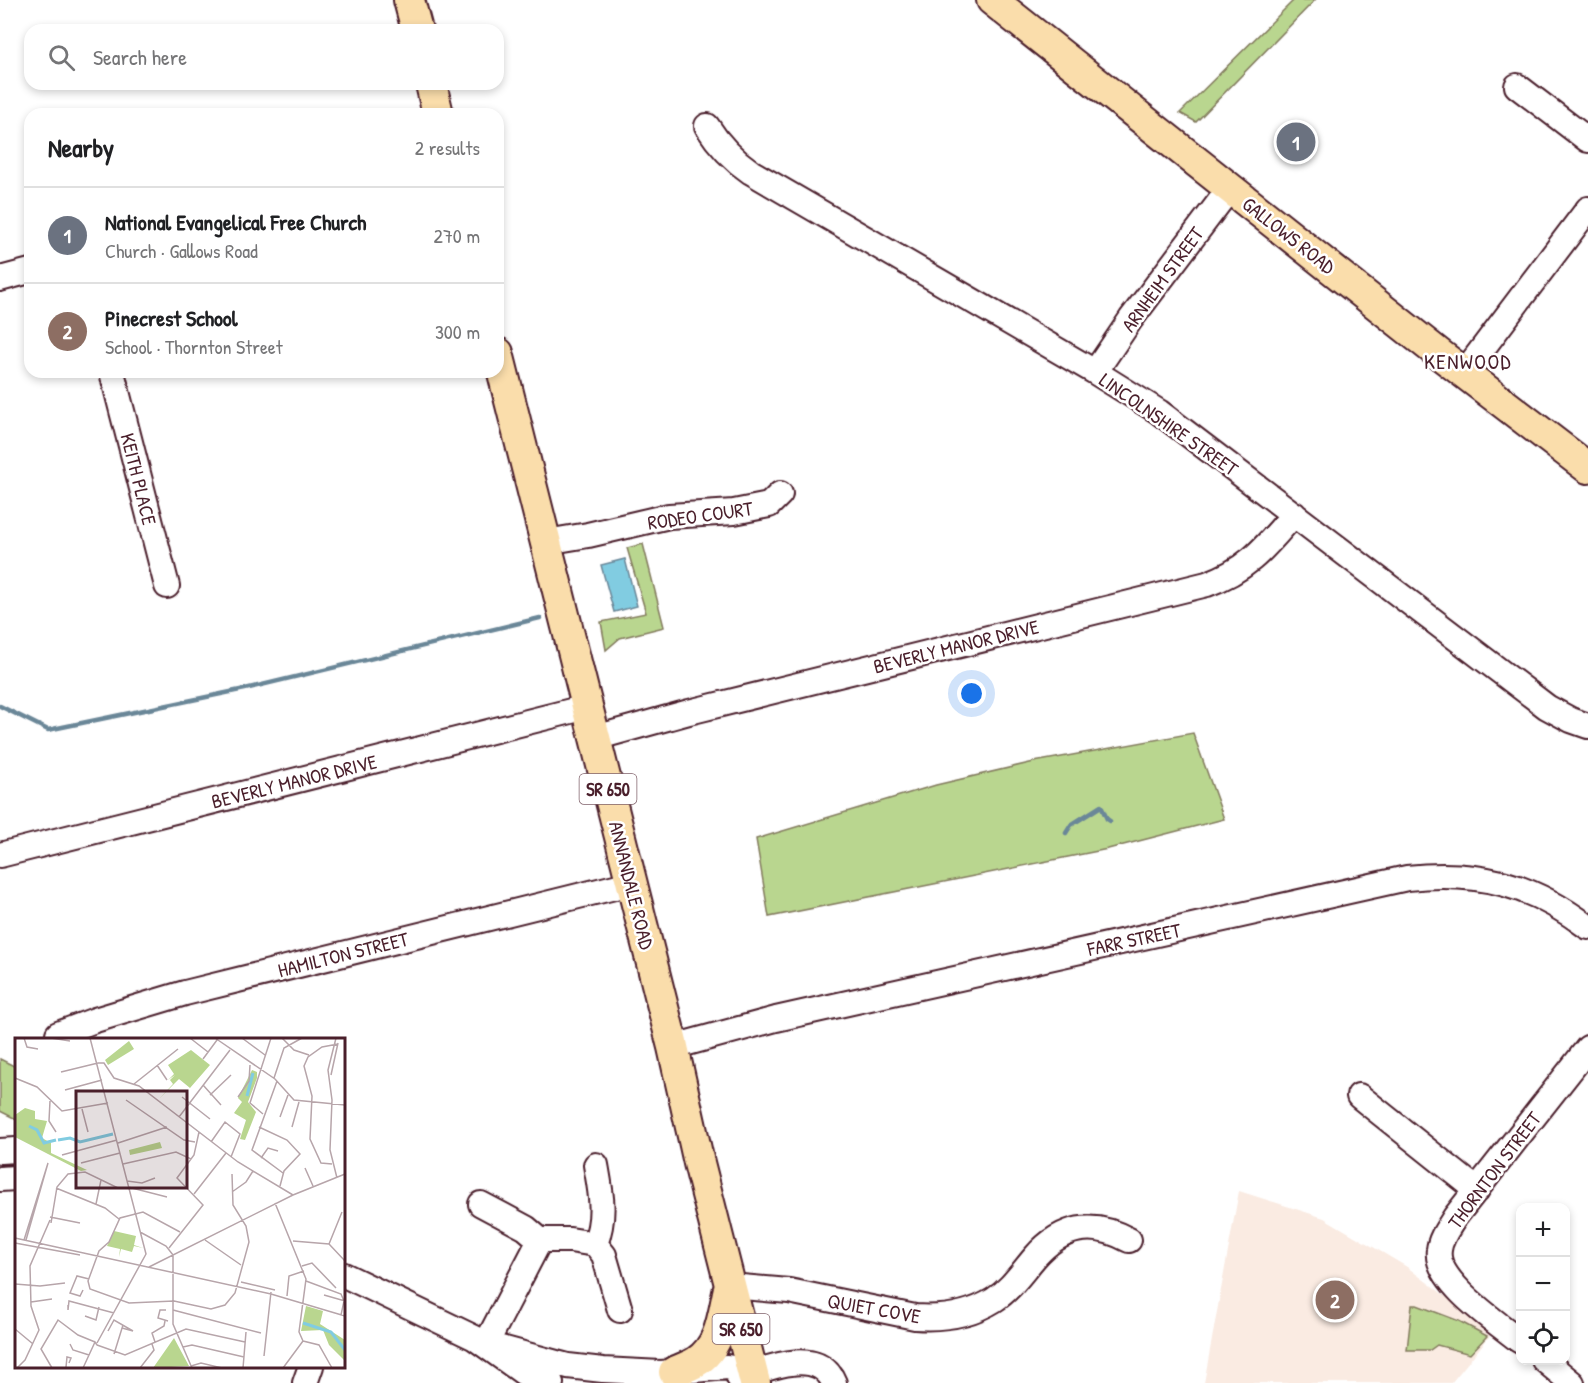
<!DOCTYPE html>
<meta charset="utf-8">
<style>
:root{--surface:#fff;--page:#f6f6f6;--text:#202124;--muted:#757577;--line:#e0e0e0;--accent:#ea580c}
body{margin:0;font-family:"Patrick Hand",sans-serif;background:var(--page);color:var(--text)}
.controls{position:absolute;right:18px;bottom:18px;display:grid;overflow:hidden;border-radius:12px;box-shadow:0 3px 9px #0003}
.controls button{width:54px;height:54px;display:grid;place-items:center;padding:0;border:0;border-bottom:2px solid var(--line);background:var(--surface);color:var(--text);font:30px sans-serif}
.you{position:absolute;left:972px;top:694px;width:21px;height:21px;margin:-15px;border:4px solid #fff;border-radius:50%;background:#1a73e8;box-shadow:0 0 0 9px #1a73e833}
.badge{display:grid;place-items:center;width:39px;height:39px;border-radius:50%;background:var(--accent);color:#fff;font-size:20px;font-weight:700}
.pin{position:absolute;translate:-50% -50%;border:3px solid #fff;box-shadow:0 2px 6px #0006}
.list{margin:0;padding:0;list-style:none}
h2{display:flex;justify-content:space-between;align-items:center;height:78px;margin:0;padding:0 24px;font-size:26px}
h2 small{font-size:20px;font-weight:400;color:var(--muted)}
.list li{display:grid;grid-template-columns:39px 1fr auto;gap:18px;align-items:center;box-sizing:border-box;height:96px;padding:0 24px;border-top:2px solid var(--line)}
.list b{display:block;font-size:22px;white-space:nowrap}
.list p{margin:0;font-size:20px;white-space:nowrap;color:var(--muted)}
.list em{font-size:20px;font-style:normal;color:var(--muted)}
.icon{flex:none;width:33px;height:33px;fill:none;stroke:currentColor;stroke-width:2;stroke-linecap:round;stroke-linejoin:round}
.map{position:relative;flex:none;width:1588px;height:1383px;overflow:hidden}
.search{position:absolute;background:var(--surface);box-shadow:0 3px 9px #0003;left:24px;top:24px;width:480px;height:66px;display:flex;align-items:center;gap:15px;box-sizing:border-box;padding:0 21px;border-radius:18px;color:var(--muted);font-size:22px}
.panel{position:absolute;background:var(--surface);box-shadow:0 3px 9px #0003;left:24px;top:108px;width:480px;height:270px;border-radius:18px}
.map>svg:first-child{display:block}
.built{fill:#faebe2}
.green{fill:#b9d68f;stroke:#827a5d;stroke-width:1.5}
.water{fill:#81cce1;stroke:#6b8798;stroke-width:1.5}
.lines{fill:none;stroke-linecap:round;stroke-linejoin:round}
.stream{stroke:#6b8798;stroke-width:4.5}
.minor-casing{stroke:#4a1f2b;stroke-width:28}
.major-casing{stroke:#4a1f2b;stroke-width:34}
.minor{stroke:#fff;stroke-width:24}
.major{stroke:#faddab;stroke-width:30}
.labels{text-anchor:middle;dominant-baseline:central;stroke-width:5;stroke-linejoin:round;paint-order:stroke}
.shield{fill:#fff;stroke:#80626b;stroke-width:1.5}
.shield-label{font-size:18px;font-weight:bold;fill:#4a1f2b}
.street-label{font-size:20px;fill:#4a1f2b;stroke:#fff}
.neighbourhood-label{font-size:21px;letter-spacing:1.5px;fill:#4a1f2b;stroke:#fff}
.inset-river{fill:none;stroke:#81cce1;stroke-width:3}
.inset-road{fill:none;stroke:#b7a5aa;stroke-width:1.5}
.view{fill:#4a1f2b;fill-opacity:0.15;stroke:#4a1f2b;stroke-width:3}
.inset-edge{fill:none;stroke:#4a1f2b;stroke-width:3}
</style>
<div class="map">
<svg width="1588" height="1383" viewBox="0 0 1588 1383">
<rect width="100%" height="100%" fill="#fff"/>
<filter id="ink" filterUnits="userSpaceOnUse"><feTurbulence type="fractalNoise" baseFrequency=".0167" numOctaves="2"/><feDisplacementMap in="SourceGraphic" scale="12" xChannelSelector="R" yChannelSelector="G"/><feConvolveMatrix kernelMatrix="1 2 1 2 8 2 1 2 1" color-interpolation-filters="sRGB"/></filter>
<g filter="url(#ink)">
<path class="built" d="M1239 1191 1324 1218 1407 1267 1493 1332 1451 1383H1204Z"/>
<path class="green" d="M1294 0H1315L1196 122 1180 113Z
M643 544 664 627 620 638 606 650 601 622 646 613 627 548Z
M1193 733 1224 819 1108 849 769 917 756 839 936 785 1034 762Z
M0 1059 16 1067V1119L0 1111Z
M1412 1305H1417L1459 1321 1487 1336 1470 1354 1437 1345 1430 1350H1407Z"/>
<path class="water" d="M625 559 637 606 614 612 601 565Z"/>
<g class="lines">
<path class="stream" d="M0 706 48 730 245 689 540 618
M1066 833 1071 825 1101 806 1107 819 1110 821"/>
<g class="minor-casing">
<path id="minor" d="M1517 86 1588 140
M707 126C719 145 732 159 751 172L1095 372 1159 412 1547 707 1571 720 1588 726
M0 279 30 271
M112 372 167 586
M1095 372 1131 319 1230 188
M1464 373 1588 209
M546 542 588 535 669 516 734 512 769 505 780 494
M595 738 689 712 1207 584C1249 569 1265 547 1294 514
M0 855 587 707
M58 1034 95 1020 185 993 631 883
M673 1047 776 1019 1407 878C1479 870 1531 884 1588 927
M1359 1096 1477 1190
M0 1151 16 1150
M0 1179 16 1178
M481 1204 526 1228 540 1240H570L595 1244 604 1255 620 1310
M595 1244C606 1216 601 1193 596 1165
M344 1275 475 1338 524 1373 551 1383
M730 1286 789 1291 915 1317C943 1319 970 1315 994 1300 1011 1289 1022 1272 1035 1257 1062 1226 1093 1220 1129 1240
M1520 1341C1498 1323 1434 1281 1439 1250 1440 1238 1449 1227 1455 1217L1588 1048
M486 1344 568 1366 603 1370 661 1373 727 1367 753 1373
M486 1344 540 1240
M1544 1360 1572 1383
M739 1378C767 1368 819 1346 834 1383
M305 1383 311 1366"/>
</g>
<g class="major-casing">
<path id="major" d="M409 0 417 30
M992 0 1438 353 1588 468
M431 84 438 114
M498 353 673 1047 699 1163 755 1383
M674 1372C681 1369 690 1366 696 1362 721 1347 723 1314 729 1288"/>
</g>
<use href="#minor" class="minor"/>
<use href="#major" class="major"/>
</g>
</g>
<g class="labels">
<g class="shield">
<rect x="579.5" y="774" width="57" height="30" rx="4.5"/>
<rect x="712.5" y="1314" width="57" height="30" rx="4.5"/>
</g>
<g class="shield-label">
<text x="608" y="789">SR 650</text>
<text x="741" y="1329">SR 650</text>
</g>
<g class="street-label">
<text transform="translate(1289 235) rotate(38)">GALLOWS ROAD</text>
<text transform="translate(1162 279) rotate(-54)">ARNHEIM STREET</text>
<text transform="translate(1169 424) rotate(35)">LINCOLNSHIRE STREET</text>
<text transform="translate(139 479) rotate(76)">KEITH PLACE</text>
<text transform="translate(700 515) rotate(-8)">RODEO COURT</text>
<text transform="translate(956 646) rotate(-14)">BEVERLY MANOR DRIVE</text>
<text transform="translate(294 781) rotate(-14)">BEVERLY MANOR DRIVE</text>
<text transform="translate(632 885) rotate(76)">ANNANDALE ROAD</text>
<text transform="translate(1134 939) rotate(-12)">FARR STREET</text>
<text transform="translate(343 954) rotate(-14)">HAMILTON STREET</text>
<text transform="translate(1494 1170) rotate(-53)">THORNTON STREET</text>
<text transform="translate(874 1308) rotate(10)">QUIET COVE</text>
</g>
<g class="neighbourhood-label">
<text x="1468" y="361">KENWOOD</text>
</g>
</g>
<g transform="translate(15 1038)">
<rect width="330" height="330" fill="#fff"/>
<path d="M114 3 119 11 93 27 90 22ZM176 12 195 27 175 50 164 41 144 61 158 46 155 42 160 37 153 42 159 36 153 27ZM237 32 242 34V40L233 64 241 74 230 102 225 101 231 82 219 75 227 64 223 60ZM10 70 20 73V81L32 83 27 100 36 105V115L72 132 66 133 0 99V77ZM145 104 147 110 115 117 114 112ZM99 193 121 198 119 207 128 210 119 208 117 214 106 211 104 219 105 211 92 208ZM291 268 308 273 305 286 330 302V323L314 307 308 292 286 293ZM159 300 174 328 138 330Z" fill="#b9d68f"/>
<path class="inset-river" d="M232 58 238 35M14 88 22 92 29 105 41 102M43 102 55 100 65 104 98 96M288 285 316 294 330 312"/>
<path class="inset-road" d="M9 0 12 9 23 11M36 0 55 3M75 0 131 216 82 305M175 0 193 14M200 0 260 41 279 62 330 67M227 0 250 17M267 0 279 12 294 17M321 0 313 32 317 62 315 112 322 140M188 21 202 2M83 25H89L99 40 124 48 223 124 278 157M142 27 152 42M46 34 83 25M316 37 323 5M0 40 22 49 47 73 93 65M259 40 269 10 287 0M262 43 237 112 268 135M119 46 163 11M188 47 206 67M50 52 87 42M195 57 216 37M167 59 195 81M223 59 234 43 235 27M111 62 169 102 180 104M35 63 34 83 41 94M67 71 73 94M248 76 235 65 256 0M164 79 215 12M265 79 273 57M244 89 272 102 285 116 269 133 265 148M277 89 284 64M196 104 210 84 225 96 216 119M103 105 152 89M47 117 102 102M246 120 253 110 263 113M66 125 105 115M108 126 161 114 176 121M317 126 306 125 295 101 297 58 289 28 293 19 307 9 323 6M290 130 298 148M112 143 127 145 140 140M113 149 152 159M41 150 90 170 104 181M217 154 231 144 238 133M179 156 211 115M260 165 291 241 284 294 288 303M81 166 86 142M35 179 65 185M36 185 42 149 53 136 70 134 103 150M125 194 151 208 158 217M165 194 128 174 105 180 94 204 84 213 73 243 75 251 114 265 159 263 196 271 210 267 220 255 234 204 231 188 218 167 217 136M0 200 256 256 330 278M9 202 33 125 11 202M190 202 226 227M278 203 314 206 330 223M0 205 65 217M314 206 327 174M154 210 188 167 162 140 179 117 184 94M158 217V286L177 330M287 228 297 225 321 250M134 229 278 157 330 136M291 243 326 256 329 263 326 277M226 244 260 252M0 246 25 248 50 245M68 252 65 258 55 255 62 238 74 241M309 257 330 263M272 258 274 238 289 233M16 264 37 261M53 267V272L54 263 99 275M151 272H145L143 280 153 283M158 272 246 295M70 278 81 282 84 269M0 291 18 306M93 293 99 282 118 293 107 290M288 303 304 307 317 330M140 304 137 295 149 288 150 283M55 306 58 312 74 317M82 307 110 317 171 291 230 304M168 309 177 307 229 319M99 316 108 287M249 318 256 254M176 328 186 325 207 330M51 329 52 319 56 320 54 325M2 330 10 322 24 292 16 268 15 228 35 182M37 330 26 311 43 282 63 297 80 304M68 330 80 304 82 307M125 330 139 312 137 306M228 330 231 294M268 330 288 303"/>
<path class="view" d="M61 53H172V150H61Z"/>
<rect width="330" height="330" class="inset-edge"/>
</g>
</svg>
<div class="controls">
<button>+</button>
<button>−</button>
<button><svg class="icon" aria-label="locate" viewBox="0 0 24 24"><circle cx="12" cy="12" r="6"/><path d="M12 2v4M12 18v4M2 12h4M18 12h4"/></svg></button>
</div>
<div class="you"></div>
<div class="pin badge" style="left:1296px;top:142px;background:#6b7280">1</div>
<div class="pin badge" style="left:1335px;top:1300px;background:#8d6e63">2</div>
<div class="search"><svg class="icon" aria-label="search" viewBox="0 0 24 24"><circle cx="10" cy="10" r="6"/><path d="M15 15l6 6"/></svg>Search here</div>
<section class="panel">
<h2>Nearby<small>2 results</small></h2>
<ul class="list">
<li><span class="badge" style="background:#6b7280">1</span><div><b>National Evangelical Free Church</b><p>Church · Gallows Road</p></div><em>270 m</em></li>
<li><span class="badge" style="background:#8d6e63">2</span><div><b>Pinecrest School</b><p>School · Thornton Street</p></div><em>300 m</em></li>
</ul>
</section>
</div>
